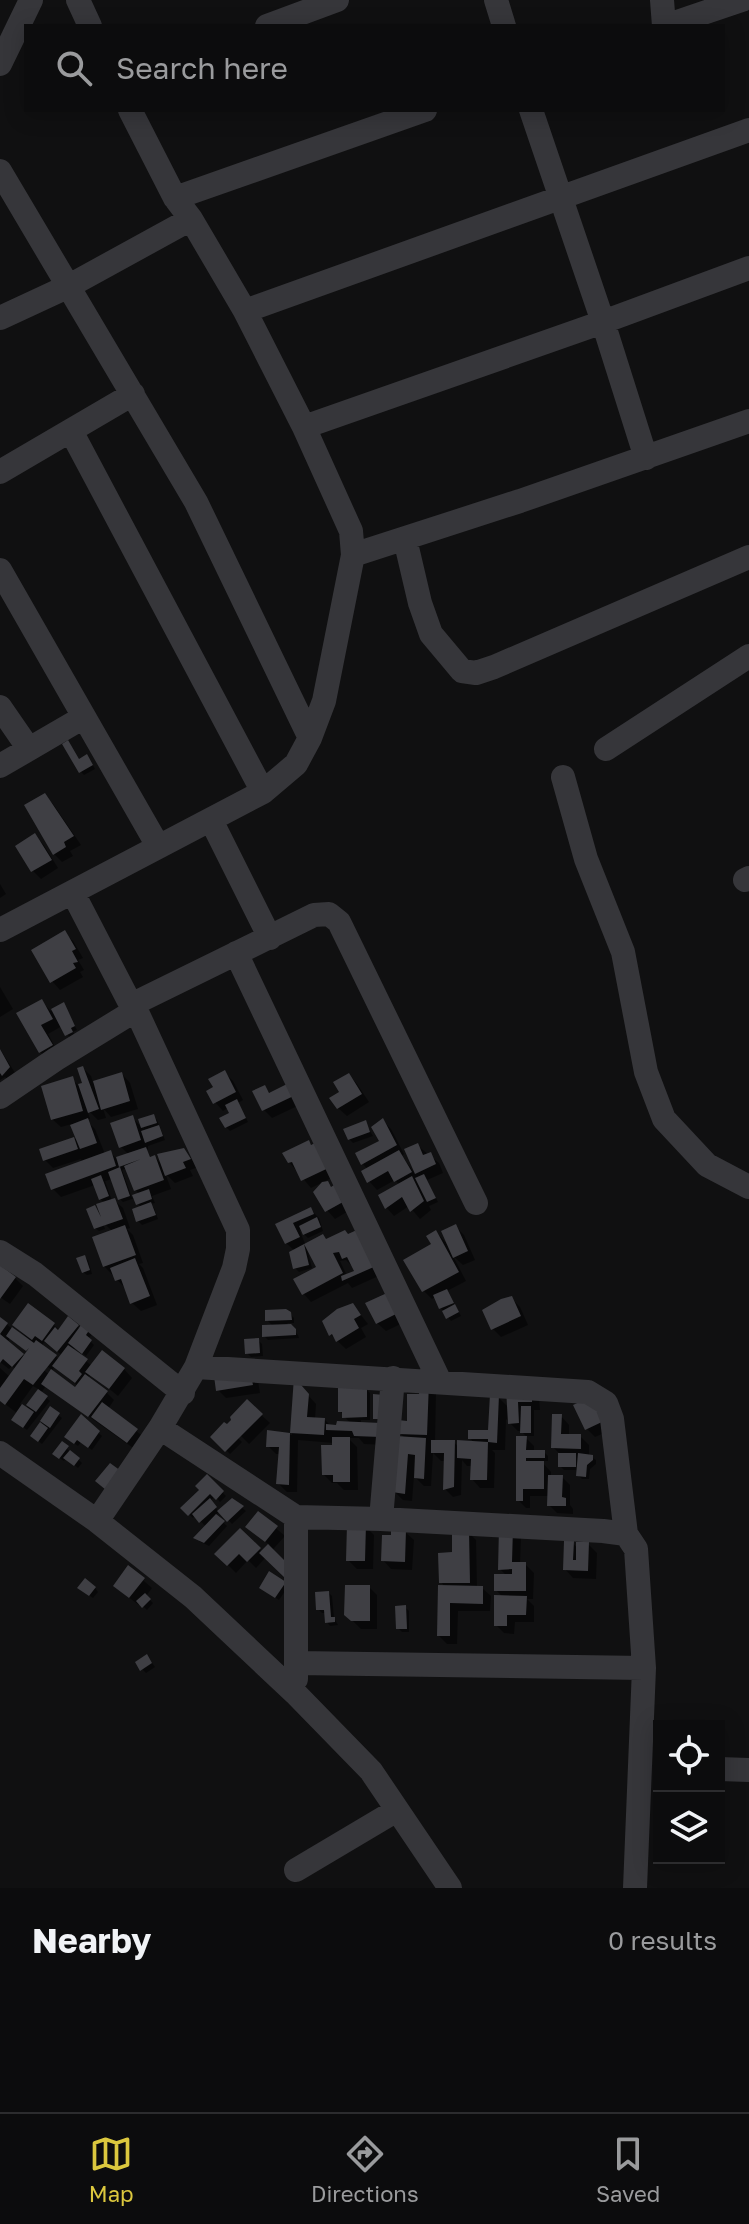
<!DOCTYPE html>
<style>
:root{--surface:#0c0c0d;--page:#1a1a1b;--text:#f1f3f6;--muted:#9a9b9d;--line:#2c2c2e;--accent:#dbc73e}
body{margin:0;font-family:"Golos Text",sans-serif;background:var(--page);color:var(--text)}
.controls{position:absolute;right:24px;bottom:24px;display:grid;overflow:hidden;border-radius:0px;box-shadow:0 4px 20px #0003}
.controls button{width:72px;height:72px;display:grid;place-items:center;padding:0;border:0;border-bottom:2px solid var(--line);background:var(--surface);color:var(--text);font:40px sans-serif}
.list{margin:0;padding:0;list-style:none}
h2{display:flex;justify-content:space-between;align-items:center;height:104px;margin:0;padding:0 32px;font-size:34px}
h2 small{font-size:26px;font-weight:400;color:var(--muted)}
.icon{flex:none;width:44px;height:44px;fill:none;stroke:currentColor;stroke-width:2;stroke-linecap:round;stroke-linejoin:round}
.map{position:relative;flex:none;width:749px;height:1888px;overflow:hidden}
.search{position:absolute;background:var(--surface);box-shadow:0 4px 20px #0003;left:24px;right:24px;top:24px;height:88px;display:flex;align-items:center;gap:20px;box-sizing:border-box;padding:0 28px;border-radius:0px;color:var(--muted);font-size:30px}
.sheet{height:224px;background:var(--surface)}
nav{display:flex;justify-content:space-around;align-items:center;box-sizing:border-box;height:112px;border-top:2px solid var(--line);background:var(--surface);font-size:22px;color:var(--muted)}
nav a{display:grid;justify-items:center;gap:4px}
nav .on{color:var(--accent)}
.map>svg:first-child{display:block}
.shadow{fill:#0007;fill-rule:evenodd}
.building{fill:#3f3f44}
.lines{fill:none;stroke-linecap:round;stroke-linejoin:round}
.minor{stroke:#36363a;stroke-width:24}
</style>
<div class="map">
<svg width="749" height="1888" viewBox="0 0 749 1888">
<rect width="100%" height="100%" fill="#101011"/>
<path class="shadow" d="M90 760 95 769 84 775 80 771V761Z
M45 796 53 804 81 845 70 851 73 856 62 862 54 854Z
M35 836 43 844 58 868 41 879 33 871Z
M0 884 6 894 0 898Z
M64 933 73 941 83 958 78 960 84 970 80 972 83 977 60 990 52 981Z
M0 987 13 1009 0 1017Z
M42 1002 51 1011 63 1005 77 1030 73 1032 75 1036 70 1038 62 1026 48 1034 59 1054 49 1060 40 1052Z
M0 1049 17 1076 11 1082 5 1077 0 1080Z
M83 1068 91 1076 93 1083 122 1074 130 1083 138 1109 111 1117 103 1108 106 1118 98 1120 87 1109 90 1119 86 1120 95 1129 105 1154 110 1152 117 1159 129 1155 121 1147 132 1118 144 1129 141 1120 153 1116 157 1120 165 1140 148 1146V1149L146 1150 152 1159 155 1157 164 1167 184 1150 198 1167 190 1170 193 1176 175 1183 165 1173 171 1189 152 1196 155 1203 150 1204 154 1208 158 1219 142 1225 138 1221 141 1208 135 1198 123 1202 120 1199 112 1179 105 1181 112 1201 114 1200 123 1208 130 1228 127 1229 133 1235 143 1263 139 1264 143 1268 157 1305 141 1311 132 1303 125 1288 104 1266 113 1232 102 1221 105 1229 99 1231 95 1228V1208L103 1216 105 1203 100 1199 95 1185 61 1197 53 1189 82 1162 81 1159 53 1168 45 1160 41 1150 77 1138 72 1124 61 1127 52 1119 72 1079 79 1086 84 1084ZM127 1168 136 1190 140 1195 132 1198 122 1170Z
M225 1073 233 1081 243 1100 238 1103 248 1122 230 1131 226 1127 232 1114 229 1107 223 1111 215 1102V1088Z
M349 1075 357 1084 369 1102 347 1116 338 1108 342 1092Z
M292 1084 308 1101 272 1118 264 1110V1087L271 1094Z
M383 1121 391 1129 404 1154 402 1156 413 1171 416 1170 418 1146 439 1163 443 1173 427 1180 438 1202 429 1206 431 1210 420 1219 409 1206 394 1216 386 1207 400 1185 395 1180 377 1190 369 1181 368 1170 363 1164 381 1142Z
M365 1123 373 1136 353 1143 349 1139Z
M309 1142 313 1146 346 1171 311 1188 289 1162Z
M325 1181 350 1210 335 1219 327 1210 316 1192Z
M311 1210 319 1218 323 1231 308 1238 299 1229 306 1246 327 1241 345 1232 383 1274 352 1288 348 1283 311 1302 303 1293 318 1268 307 1249 312 1268 299 1272 295 1268V1251L286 1243 278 1225ZM346 1260 352 1266 356 1272 347 1276 340 1261Z
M455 1226 464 1235 475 1260 463 1265 453 1256 466 1281 447 1291 461 1316 451 1321 441 1308 435 1297 432 1299 423 1290 436 1232 449 1246Z
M84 1257 88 1260 92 1274 87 1275 83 1272Z
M15 1278 23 1286 10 1304 0 1297Z
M511 1298 520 1307 528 1325 501 1337 493 1329Z
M396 1303 409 1320 386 1331 377 1323Z
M353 1305 368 1324 361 1328 366 1337 346 1349 330 1334Z
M290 1314 294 1318V1323H287L298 1335 299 1338 268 1340 264 1336 274 1327 267 1320Z
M0 1319 26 1340 27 1338 14 1325H54L60 1331 69 1319 80 1329 94 1332 88 1339 94 1345 86 1356 75 1348 73 1351 92 1366 124 1369 132 1378 118 1396 91 1374 88 1378 101 1387 114 1400 108 1409 145 1438 136 1450 46 1386 41 1393 50 1401 27 1430 17 1423 18 1414 0 1400V1368L10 1377 16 1369 12 1366 9 1369 0 1362ZM10 1338 52 1370 55 1366 78 1386 75 1389 50 1375 7 1343ZM44 1342 62 1355 59 1359 42 1346ZM33 1386 40 1390 26 1409 20 1404Z
M258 1340 262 1344 263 1356 251 1357 247 1353Z
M216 1378 258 1381 260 1393 226 1398 218 1390Z
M296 1382 316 1404 315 1419 325 1420 331 1426 350 1423 340 1411 366 1389 370 1393V1420H361V1424L388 1445 364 1444 359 1438H348L357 1447 358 1490H344L337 1483H332L324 1475 334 1443 298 1440 297 1492H287L278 1483 280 1454H276L268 1446 269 1432 292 1435Z
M422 1384 436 1392 435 1442H454L459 1448 475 1444 470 1438 490 1436 498 1397 509 1408V1390L539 1397 540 1410H534V1436H526L521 1431H518L506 1419 505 1450H492L495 1453 494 1488H480L472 1479 473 1466H467L462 1460 461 1495 453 1497 445 1489 446 1461H441L433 1453 431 1486H424L414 1476 412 1501 403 1500 394 1491 405 1438 400 1433 409 1423 421 1396Z
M247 1402 270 1423 249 1444 229 1424Z
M576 1406 611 1430 595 1437 587 1429Z
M51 1409 62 1418 42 1444 32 1436Z
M561 1416 569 1425V1436H580L589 1445V1456L596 1460V1464L590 1469 589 1479H582L578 1475 579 1470H564L560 1466V1454L553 1447Z
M81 1417 102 1436 92 1450 81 1442 78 1446 70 1440Z
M224 1425 242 1442 230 1454 213 1437Z
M526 1438 534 1446V1452H544L548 1456V1461H541L551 1472V1477H562L570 1485V1505L573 1509V1514L557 1513 549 1505V1496H530V1508H526L518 1500Z
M62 1444 82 1463 78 1468 66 1458 64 1461 58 1457Z
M207 1477 226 1496 220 1502 215 1496 210 1501 219 1512 215 1515 227 1526 209 1546 199 1541 206 1527 195 1515 193 1518 183 1508 202 1490Z
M232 1500 246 1511 232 1524 220 1511Z
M258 1513 285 1536 256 1568 248 1560 236 1573 217 1554 240 1531 262 1552 270 1545 256 1535Z
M365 1526 374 1535 373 1569H357L348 1560Z
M512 1530 521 1538 520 1564H525L534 1573 533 1599H527L534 1606V1622H515L514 1634 504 1633 496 1625 503 1597 496 1590 507 1576 500 1569Z
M405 1532 414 1540 412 1570 391 1569 383 1560Z
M468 1532 476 1540 477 1587 482 1588 491 1596 490 1611H458L457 1644H447L439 1636 445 1587 441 1582Z
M573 1543 578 1549 588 1544 597 1553 596 1579 573 1578 565 1569Z
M129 1568 152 1588 146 1596 153 1603 147 1610 140 1603 139 1605 124 1594Z
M270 1574 288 1587 279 1600 265 1591Z
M369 1587 377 1595V1629H361L346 1614Z
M95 1588 98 1592 93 1598 83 1591Z
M329 1593 332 1596 334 1618 338 1625 330 1626 327 1622 326 1613H322L318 1609Z
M405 1607 409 1611V1632H402L398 1628Z
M150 1660 155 1667 146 1673 142 1669Z"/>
<path class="building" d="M68 740 79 759 87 754 93 765 79 773 62 744Z
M45 793 74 836 64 842 66 847 53 855 24 805Z
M35 833 52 860 31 872 15 846Z
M65 930 76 949 72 951 78 962 73 963 76 968 50 983 31 950Z
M42 999 53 1019 41 1025 53 1045 39 1053 16 1013Z
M64 1002 75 1026 71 1028 73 1032 65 1036 51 1009Z
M0 1049 10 1067 2 1076 0 1073Z
M83 1066 99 1109 88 1113 78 1084 82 1083 77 1068Z
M225 1070 236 1092 213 1104 206 1091 213 1087 208 1079Z
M122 1072 130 1101 101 1110 93 1081Z
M349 1073 362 1094 337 1109 329 1098 339 1092 333 1082Z
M73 1076 83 1111 51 1120 41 1086Z
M293 1081 302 1092 262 1111 252 1091 265 1085 269 1093Z
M237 1099 246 1118 225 1128 219 1118 229 1113 225 1105Z
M154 1114 157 1123 141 1128 138 1119Z
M133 1115 141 1140 119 1148 110 1123Z
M88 1118 97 1143 80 1149 70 1125Z
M383 1118 397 1145 361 1165 355 1153 379 1141 371 1127Z
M366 1120 370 1132 348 1140 343 1129Z
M159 1125 163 1136 145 1143 141 1131Z
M74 1137 78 1149 43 1161 39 1149Z
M327 1137 339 1163 301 1181 292 1162 288 1163 282 1153 309 1140 311 1145Z
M418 1143 423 1155 431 1152 436 1164 415 1174 404 1149Z
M146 1147 150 1157 155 1155 164 1180 134 1191 124 1166 141 1159 119 1167 116 1157Z
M184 1148 191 1159 183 1162 186 1168 165 1176 157 1154Z
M111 1150 116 1166 51 1190 45 1174Z
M399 1150 412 1172 394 1182 388 1171 367 1183 361 1171Z
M120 1167 130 1196 118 1200 108 1172Z
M424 1174 436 1198 427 1202 415 1178Z
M101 1175 109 1196 99 1200 91 1179Z
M412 1176 424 1201 410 1212 402 1197 385 1209 378 1195Z
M328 1181 331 1187 340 1181 343 1202 325 1212 313 1192 322 1182Z
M149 1189 152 1199 136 1205 132 1195Z
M115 1198 123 1219 94 1229 86 1209 95 1205 101 1217 96 1204Z
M151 1202 156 1215 136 1222 132 1209Z
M311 1207 314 1214 293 1223 300 1237 285 1244 275 1224Z
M317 1217 321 1227 303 1235 299 1226Z
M456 1224 468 1251 453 1258 441 1231Z
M125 1225 136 1255 103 1267 92 1237Z
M359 1229 376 1266 342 1281 341 1276 354 1271 347 1257 342 1259 339 1252 333 1253 343 1273 302 1295 293 1279 316 1267 304 1244 309 1265 293 1269 289 1252 323 1234 326 1239 345 1230 348 1234Z
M436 1230 459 1272 422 1292 403 1260 431 1244 426 1236Z
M85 1255 90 1270 82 1273 76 1258Z
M135 1258 150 1296 130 1304 121 1279 115 1281 110 1268Z
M0 1265 16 1277 0 1299Z
M447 1289 454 1303 439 1309 433 1295Z
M387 1293 402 1311 376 1324 365 1303Z
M512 1296 521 1316 491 1330 482 1310 501 1299Z
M28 1303 55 1323 42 1341 35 1336 32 1340 12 1325Z
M353 1303 361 1315 354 1319 359 1328 336 1342 332 1334 329 1336 322 1321 337 1309Z
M455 1304 459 1312 446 1319 442 1311Z
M286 1309 291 1312 292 1320 265 1321V1310Z
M68 1316 79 1325 57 1352 44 1341 55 1327 58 1330Z
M0 1317 8 1323 0 1334 24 1354 12 1367 3 1359 0 1363Z
M84 1321 92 1326 86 1335 92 1340 82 1354 68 1343Z
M291 1324 296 1329V1335L262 1337V1325Z
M12 1327 34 1343 36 1340 57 1355 33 1385 24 1379 5 1405 0 1401V1388L29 1348 26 1351 6 1336Z
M259 1338 260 1353 245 1354 244 1339Z
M68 1345 88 1359 79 1371 82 1374 75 1383 52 1366Z
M102 1350 125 1368 109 1389 85 1372Z
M51 1369 75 1387 85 1374 108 1391 88 1417 41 1384Z
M250 1371 253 1385 216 1391 214 1376Z
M294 1377 309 1394 307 1417 325 1418 324 1435 290 1433Z
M420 1382H429L427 1435 398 1434V1420L407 1421V1394H419Z
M338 1387H367V1417L342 1418V1412H338Z
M532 1387V1402H518L519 1423 508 1424 506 1388Z
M38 1389 48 1396 36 1412 26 1405Z
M373 1394 384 1395 383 1419H373Z
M490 1394 499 1395 497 1443 488 1442 487 1480H470L471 1459 457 1458V1440L488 1442V1439H468V1430H488Z
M592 1396 604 1421 585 1430 573 1405Z
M247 1399 263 1414 225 1452 210 1437 224 1422 227 1424 231 1420 230 1417Z
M102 1402 138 1429 127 1443 91 1417Z
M22 1404 34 1412 23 1428 11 1420Z
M50 1406 60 1413 50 1428 40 1421Z
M521 1406H531V1433H520Z
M81 1414 100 1431 88 1448 77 1440 74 1444 64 1437Z
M552 1414H562L561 1434H581V1449L551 1448Z
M337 1421 381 1423 380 1437 354 1436 352 1431 326 1430V1424L336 1425Z
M40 1422 48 1428 38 1442 30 1436Z
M267 1430 290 1433 289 1485 276 1484 279 1447H266Z
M396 1436 426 1438 424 1479 414 1478 415 1455 408 1454 405 1494 392 1492Z
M516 1436H527L526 1450H545V1458H526V1461H544V1489H523V1501H516Z
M332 1437H350V1482H333V1475H322L321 1445H332Z
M431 1440H455L454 1487 443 1490 444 1453H431Z
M62 1441 69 1446 59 1459 52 1454Z
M70 1450 80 1458 74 1466 63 1458Z
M558 1453H576V1467H558Z
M578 1453 593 1455V1460L587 1465 586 1477 576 1476Z
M110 1463 121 1471 106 1490 95 1481Z
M207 1474 224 1491 216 1500 210 1494 188 1516 180 1508 199 1490 195 1486Z
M548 1475H563L562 1497 566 1498V1506H547Z
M210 1498 217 1507 199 1523 192 1514Z
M232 1498 244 1506 227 1522 217 1511Z
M258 1511 278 1526 265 1542 245 1527Z
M216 1514 225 1521 204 1543 193 1538Z
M347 1524H366L365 1561H346Z
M499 1527 513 1528 512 1562H526V1591H494V1574H512V1569L498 1570Z
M240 1528 261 1548 247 1562 239 1554 227 1566 214 1554Z
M391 1529 406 1530 405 1562 381 1561 382 1535H391Z
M452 1530H469L470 1583H439L438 1553 452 1552Z
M564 1541H574L573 1560H576V1542H589L588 1571 563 1570Z
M268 1544 291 1567 285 1578 259 1553Z
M128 1565 145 1578 129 1598 113 1586Z
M269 1571 286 1582 275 1598 259 1588Z
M85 1578 96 1587 89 1596 77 1588Z
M345 1585H370V1621H351L344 1615Z
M438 1585 483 1586V1604L450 1603V1636H437Z
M329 1591 331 1617H335V1622L325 1623 324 1610H316L315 1592Z
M145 1593 151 1599 142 1608 136 1601Z
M494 1595 527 1596 526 1615H507V1626H494Z
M406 1605 407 1629H396L395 1606Z
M147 1654 152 1663 140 1671 135 1662Z"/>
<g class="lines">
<path class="minor" d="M78 0 90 26
M496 0 504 26
M662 0 664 26
M267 26 337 0
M665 26 742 0
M0 64 31 0
M531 110 603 322 646 458
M0 171 196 502 310 738
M175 198 425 110
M245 311 749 130
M0 318 69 286 191 219
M304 427 603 322 749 268
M71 431 263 792
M0 472 133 394
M405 539 420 603 431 634 462 671 476 673 494 667 749 557
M353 555 520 501 749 421
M0 570 158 846
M0 707 29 749
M606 749 749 656
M0 766 84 717
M563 777 586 859 623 952 646 1072 664 1119 707 1165 749 1187
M211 820 270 938
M745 880 749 878
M73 893 131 1005 136 1010 238 1230V1249L234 1268 196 1367 160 1428 97 1521
M0 930 263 792 296 764 310 738 324 701 353 555 351 531 304 427 245 311 191 219 175 198 130 110
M236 953 440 1382
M131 1005 314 915 329 914 339 922 476 1203
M0 1097 56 1059 136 1010
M0 1252 35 1274 183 1393
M196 1367 588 1392 606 1403 612 1419 626 1534 636 1549 644 1668 635 1888
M160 1428 296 1517 381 1519 603 1531 626 1534
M0 1453 97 1521 193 1597 295 1693 371 1771 450 1888
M296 1517V1679
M381 1519 393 1378
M297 1663 644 1668
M719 1769 749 1770
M296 1870 397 1810"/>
</g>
</svg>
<div class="controls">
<button><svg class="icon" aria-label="locate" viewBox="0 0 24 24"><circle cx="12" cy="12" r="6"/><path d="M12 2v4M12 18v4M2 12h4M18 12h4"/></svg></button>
<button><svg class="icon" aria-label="layers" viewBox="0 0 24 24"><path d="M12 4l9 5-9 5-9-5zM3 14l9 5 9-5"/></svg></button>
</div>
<div class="search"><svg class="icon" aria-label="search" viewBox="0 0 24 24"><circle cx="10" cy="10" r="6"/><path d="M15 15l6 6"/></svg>Search here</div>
</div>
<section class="sheet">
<h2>Nearby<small>0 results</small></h2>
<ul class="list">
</ul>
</section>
<nav>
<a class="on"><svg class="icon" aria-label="map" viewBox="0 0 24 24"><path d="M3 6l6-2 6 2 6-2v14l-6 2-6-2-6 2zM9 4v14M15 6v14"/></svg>Map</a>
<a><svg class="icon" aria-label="directions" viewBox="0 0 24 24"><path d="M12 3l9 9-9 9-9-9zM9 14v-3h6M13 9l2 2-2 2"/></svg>Directions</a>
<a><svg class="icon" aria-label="saved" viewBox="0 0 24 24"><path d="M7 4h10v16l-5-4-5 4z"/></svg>Saved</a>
</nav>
